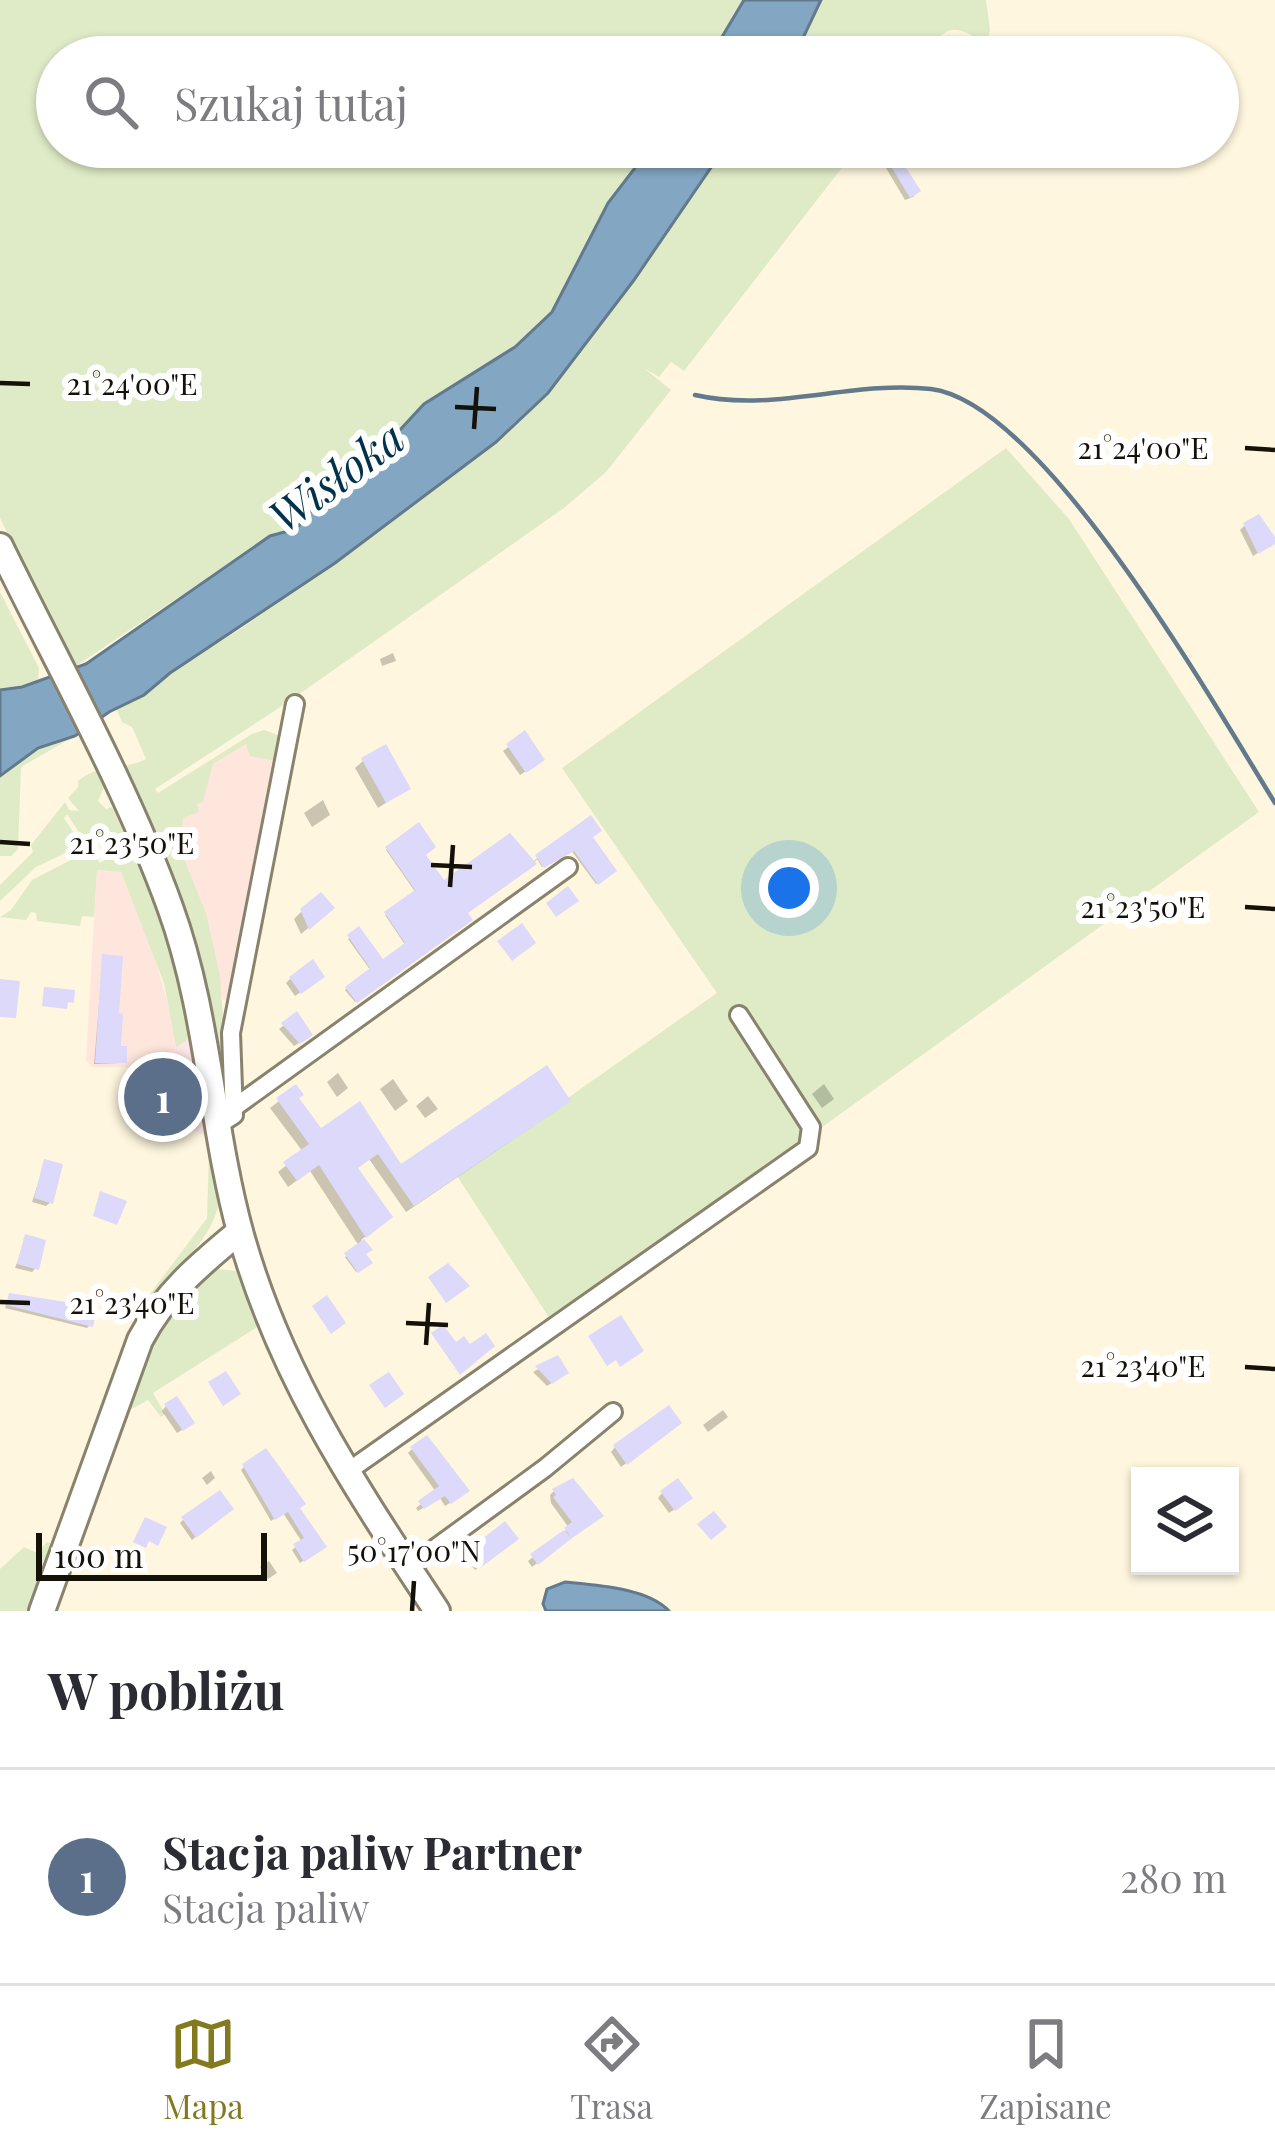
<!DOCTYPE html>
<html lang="pl">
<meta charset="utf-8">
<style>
:root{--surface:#fff;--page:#f2f2f3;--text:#2b2b33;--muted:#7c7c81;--line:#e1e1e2;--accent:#837a1f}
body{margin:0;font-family:"Playfair Display",serif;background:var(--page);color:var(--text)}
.controls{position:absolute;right:36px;bottom:36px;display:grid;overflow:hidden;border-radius:0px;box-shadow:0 3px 9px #0004}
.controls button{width:108px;height:108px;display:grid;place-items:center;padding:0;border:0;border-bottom:3px solid var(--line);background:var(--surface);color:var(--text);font:60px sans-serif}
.scale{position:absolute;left:36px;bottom:30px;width:231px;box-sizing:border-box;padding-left:12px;border:6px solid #141109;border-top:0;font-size:33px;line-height:42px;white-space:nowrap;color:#141109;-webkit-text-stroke:9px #fff;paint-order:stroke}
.you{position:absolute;left:789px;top:888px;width:42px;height:42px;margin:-30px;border:9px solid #fff;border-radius:50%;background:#1a73e8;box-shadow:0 0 0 18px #1a73e833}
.badge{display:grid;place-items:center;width:78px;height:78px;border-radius:50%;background:var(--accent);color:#fff;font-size:39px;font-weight:700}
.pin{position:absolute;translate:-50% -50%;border:6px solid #fff;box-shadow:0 3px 12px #0006}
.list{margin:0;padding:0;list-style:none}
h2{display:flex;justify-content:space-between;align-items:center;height:156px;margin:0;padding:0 48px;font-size:51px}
h2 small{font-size:39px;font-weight:400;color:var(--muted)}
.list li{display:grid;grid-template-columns:78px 1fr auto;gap:36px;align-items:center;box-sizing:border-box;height:216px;padding:0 48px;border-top:3px solid var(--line)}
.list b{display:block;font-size:45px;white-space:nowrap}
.list p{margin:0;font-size:39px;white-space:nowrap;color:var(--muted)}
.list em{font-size:39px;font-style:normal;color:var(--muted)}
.icon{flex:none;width:66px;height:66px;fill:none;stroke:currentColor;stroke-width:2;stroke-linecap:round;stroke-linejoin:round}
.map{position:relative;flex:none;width:1275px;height:1611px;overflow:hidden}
.search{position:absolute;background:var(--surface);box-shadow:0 3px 9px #0004;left:36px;right:36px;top:36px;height:132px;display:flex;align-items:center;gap:30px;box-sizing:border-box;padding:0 42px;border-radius:66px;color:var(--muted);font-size:45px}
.sheet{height:372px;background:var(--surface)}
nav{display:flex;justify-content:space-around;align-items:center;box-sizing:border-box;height:168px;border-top:3px solid var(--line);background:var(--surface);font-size:33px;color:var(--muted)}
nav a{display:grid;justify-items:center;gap:6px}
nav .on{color:var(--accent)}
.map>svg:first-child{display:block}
.commercial{fill:#fce6e6}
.industrial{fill:#ffe6dd}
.green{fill:#dfebc7}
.water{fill:#83a7c3;stroke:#627a8b;stroke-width:3}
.shadow{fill:#0003}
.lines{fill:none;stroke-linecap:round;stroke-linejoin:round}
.stream{stroke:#627a8b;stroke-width:4.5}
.building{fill:#dcd9fa}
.street-casing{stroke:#89826d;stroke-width:22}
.secondary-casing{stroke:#89826d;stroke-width:30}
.street{stroke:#fff;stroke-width:16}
.secondary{stroke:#fff;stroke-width:24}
.ticks{fill:none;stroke:#141109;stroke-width:4.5}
.labels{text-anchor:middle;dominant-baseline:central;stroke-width:12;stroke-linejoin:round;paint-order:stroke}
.water-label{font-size:45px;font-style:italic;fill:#01314d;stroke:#fff}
.ticks-label{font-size:30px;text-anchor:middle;fill:#141109;stroke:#fff;stroke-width:12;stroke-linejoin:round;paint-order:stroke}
</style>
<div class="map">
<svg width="1275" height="1611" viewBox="0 0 1275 1611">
<rect width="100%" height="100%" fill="#fef6de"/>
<path class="commercial" d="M191 1031 214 1142 183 1124 179 1130 168 1132 130 1127 132 1067 176 1068V1047L186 1041Z"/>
<path class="industrial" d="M247 743 280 744 232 1000H223L160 809 213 764Z
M97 870 121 872 151 944 174 1026 177 1068 92 1067 86 1060Z"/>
<path class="green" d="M0 0H744L710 57H57V147H651L608 203 552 311 515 347 424 404 397 433 355 459 296 529 270 536 73 668 0 518Z
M821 0H986L990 30 987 45C955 23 946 23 925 57H794Z
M725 147H858L684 371 671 362 659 377 644 368 671 390 606 472 564 508 288 702 155 789 158 793 252 734 264 730 284 737 277 761 250 756 246 744 213 764 203 802 197 804 199 812 183 818 180 849 206 913 220 976 229 1099H226L198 956 137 790 133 789V778L127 776 103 789 98 801 106 809 112 807 153 894 174 951 191 1031 186 1041 176 1047 164 983 121 872 97 870 94 917 82 916 80 926 37 921 36 913 31 912 26 920 0 917 11 910 32 880 90 850 100 863 110 857 103 841 110 834 109 828 86 843 67 814 64 818 82 845 36 867 0 901V885L33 852 31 845 65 802 69 810 79 811 68 798 78 787V781C99 763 123 771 146 759L132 727 122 722 116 708 144 695 170 673 242 628 496 442 548 393 634 280Z
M1006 448 1069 519 1259 812 552 1322 457 1176 717 993 562 768Z
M0 592 39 668 38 682 0 690Z
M75 736 21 767 18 849 11 856H0V776L38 747Z
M209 1153C246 1218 181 1258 148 1306L150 1294 207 1218Z
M218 1269 236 1271 257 1327 153 1393 165 1414 161 1417 148 1400 132 1409 128 1406C148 1353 167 1300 218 1269Z
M47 1542 60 1546 35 1611H0V1569L24 1547 37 1553Z"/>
<path class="water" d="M744 0H821L794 57H710Z
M651 147H725L634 280 548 393 496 442 335 563 170 673 144 695 109 712 75 736 38 748 0 776V690L22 687 86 664 270 536 296 529 355 459 397 433 424 404 515 347 552 312 608 203Z
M565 1582C596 1585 648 1588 669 1611H546L543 1604 547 1589Z"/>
<path class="shadow" d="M887 159 902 167 917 193 913 197 905 200 883 163Z
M1244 526 1270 545 1253 556 1240 530Z
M393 653 396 661 382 666 380 659Z
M524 735 537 764 520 775 503 751Z
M363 761 407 789 378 808 355 768Z
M323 800 330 815 312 827 304 813Z
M418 826 422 855 443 884 532 863 537 858 589 837 613 871 596 884 571 850 542 867 537 859 532 865 464 912 468 920 355 1002 345 990 371 971 348 939 358 930 382 963 406 946 385 915 416 893 386 850Z
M302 911 324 915 301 934 294 919Z
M103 957 124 1062 122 1063 94 1064Z
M290 979 317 981 295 996 286 983Z
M296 1016 305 1039 294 1046 279 1029Z
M338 1073 348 1088 337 1097 327 1082Z
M393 1079 408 1101 395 1111 380 1089Z
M824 1084 834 1099 822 1108 812 1094Z
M296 1088V1098L320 1132 359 1105 400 1168 560 1108 406 1212 369 1159 355 1169 382 1224 361 1240 369 1250 363 1254 369 1262 356 1272 345 1257 359 1246 310 1171 288 1187 278 1172 303 1152 270 1108Z
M428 1096 438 1109 425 1118 416 1106Z
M45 1162 51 1202 46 1206 32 1202Z
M26 1238 36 1268 32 1272 15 1268Z
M10 1296 90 1325 87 1328 5 1308Z
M556 1359 561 1377 547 1386 533 1372Z
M166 1406 187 1427 177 1433 162 1411Z
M723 1410 728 1417 708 1432 703 1425Z
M674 1427 621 1467 611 1452 615 1447Z
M412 1449 462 1495 445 1506 440 1498 418 1511 416 1508 436 1492 408 1453Z
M244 1467 296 1508 320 1550 300 1563 292 1550 302 1542 283 1513 271 1521 241 1470Z
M211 1471 215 1478 207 1485 202 1478Z
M554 1491 596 1520 532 1567 528 1561 569 1528 551 1503 550 1495Z
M662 1493 685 1502 669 1513 658 1498Z
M230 1508 192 1540 180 1523 183 1520Z
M511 1543 475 1570 465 1557 469 1553Z
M269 1561 277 1573 268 1579 260 1567Z"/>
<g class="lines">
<path class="stream" d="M695 395C775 413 852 380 931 389 1044 403 1216 708 1275 803"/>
</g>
<path class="building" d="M901 147H907L915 160 905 166 921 191 910 198 885 156Z
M1259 514 1275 537V544L1258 554 1243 523Z
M525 730 545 760 526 773 506 744Z
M386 744 411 789 386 803 361 758Z
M591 815 602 831 593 837 617 871 598 885 574 851 544 868 535 855Z
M419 822 436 847 426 855 444 880 510 833 537 864 468 913 473 920 357 1003 345 987 370 968 347 935 359 926 383 959 405 943 384 912 415 890 385 847Z
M568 886 579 901 556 917 546 903Z
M321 892 335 908 309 930 300 909Z
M522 923 536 943 512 961 497 941Z
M102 954 123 956 119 1013 123 1014 121 1046H127V1063H95Z
M313 959 325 977 301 994 289 977Z
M0 979 20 981 16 1018 0 1017Z
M44 987 75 990 74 1003 68 1002 67 1009 42 1006Z
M297 1011 313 1035 300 1044 281 1023Z
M547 1065 571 1101 414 1206 378 1154 358 1168 393 1217 366 1238 319 1165 297 1181 283 1162 309 1144 276 1098 296 1084 304 1095 299 1098 321 1128 360 1101 401 1164Z
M132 1083 158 1084 157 1109 131 1107Z
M44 1159 63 1164 53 1204 34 1198Z
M100 1191 127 1201 117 1225 93 1216Z
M25 1234 46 1240 39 1270 17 1264Z
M364 1239 373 1250 366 1254 373 1263 358 1273 344 1253Z
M448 1263 470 1286 446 1303 428 1277Z
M9 1293 97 1307 93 1327 6 1305Z
M327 1295 346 1323 331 1334 312 1306Z
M621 1315 644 1351 620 1367 616 1360 607 1366 588 1336Z
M443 1325 456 1342 464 1336 470 1344 486 1333 495 1346 460 1375 431 1333Z
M558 1355 569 1373 552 1384 535 1366Z
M226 1371 241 1394 223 1406 208 1382Z
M389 1372 404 1394 385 1408 369 1385Z
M177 1396 195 1423 183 1431 164 1404Z
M669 1405 682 1423 627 1465 613 1445Z
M427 1435 470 1491 451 1504 445 1496 424 1509 418 1501 439 1486 410 1447Z
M266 1448 306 1504 300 1508 327 1547 304 1562 293 1544 304 1538 288 1512 275 1520 242 1464Z
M573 1478 604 1516 572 1538 564 1528 572 1522 553 1497 556 1495 552 1489Z
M678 1478 693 1498 675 1511 660 1491Z
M220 1490 234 1509 196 1538 181 1517Z
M714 1511 727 1527 711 1540 697 1524Z
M145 1517 167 1527 158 1546 149 1541 146 1548 133 1542Z
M505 1521 519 1539 480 1568 467 1551Z
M564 1530 572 1538 538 1565 530 1554Z"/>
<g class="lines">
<g class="street-casing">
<path id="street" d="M235 1107 568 867
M220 1124 234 1115 231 1033 295 704
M347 1472 808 1148 811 1127 739 1015
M408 1568 545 1468 613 1412"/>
</g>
<g class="secondary-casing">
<path id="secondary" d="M0 546C58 665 125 783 170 907 209 1014 211 1127 241 1235 281 1378 356 1488 437 1611
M42 1611 140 1340C164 1294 200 1264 240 1231"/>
</g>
<use href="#street" class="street"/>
<use href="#secondary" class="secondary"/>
</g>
<path class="ticks" d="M0 383 30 384M455 407 496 409M474 429 477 387M1245 448 1275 450M0 842 30 844M431 865 472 867M450 887 453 845M1245 907 1275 909M0 1302 30 1303M406 1323 448 1325M426 1345 429 1303M1245 1367 1275 1369M412 1611 414 1581"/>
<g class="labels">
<g class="water-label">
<text transform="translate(335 475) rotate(-36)">Wisłoka</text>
</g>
</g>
<g class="ticks-label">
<text x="132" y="395">21°24'00"E</text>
<text x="1143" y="459">21°24'00"E</text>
<text x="132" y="854">21°23'50"E</text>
<text x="1143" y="918">21°23'50"E</text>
<text x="132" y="1314">21°23'40"E</text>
<text x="1143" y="1377">21°23'40"E</text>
<text x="414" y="1562">50°17'00"N</text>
</g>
</svg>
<div class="controls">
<button><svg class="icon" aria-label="layers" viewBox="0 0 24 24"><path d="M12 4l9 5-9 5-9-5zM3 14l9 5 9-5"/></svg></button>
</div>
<div class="scale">100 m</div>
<div class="you"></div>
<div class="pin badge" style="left:163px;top:1097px;background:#5c6f8a">1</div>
<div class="search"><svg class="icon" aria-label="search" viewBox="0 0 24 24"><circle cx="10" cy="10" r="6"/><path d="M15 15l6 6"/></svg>Szukaj tutaj</div>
</div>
<section class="sheet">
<h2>W pobliżu<small></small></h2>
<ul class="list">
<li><span class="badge" style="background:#5c6f8a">1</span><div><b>Stacja paliw Partner</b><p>Stacja paliw</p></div><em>280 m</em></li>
</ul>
</section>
<nav>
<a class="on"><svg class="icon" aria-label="map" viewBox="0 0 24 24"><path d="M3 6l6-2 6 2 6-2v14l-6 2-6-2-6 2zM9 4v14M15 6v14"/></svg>Mapa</a>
<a><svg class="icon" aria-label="directions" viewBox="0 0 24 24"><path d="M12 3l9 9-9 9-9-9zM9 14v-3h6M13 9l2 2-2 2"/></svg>Trasa</a>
<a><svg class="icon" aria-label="saved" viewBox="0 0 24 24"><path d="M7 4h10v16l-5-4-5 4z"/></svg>Zapisane</a>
</nav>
